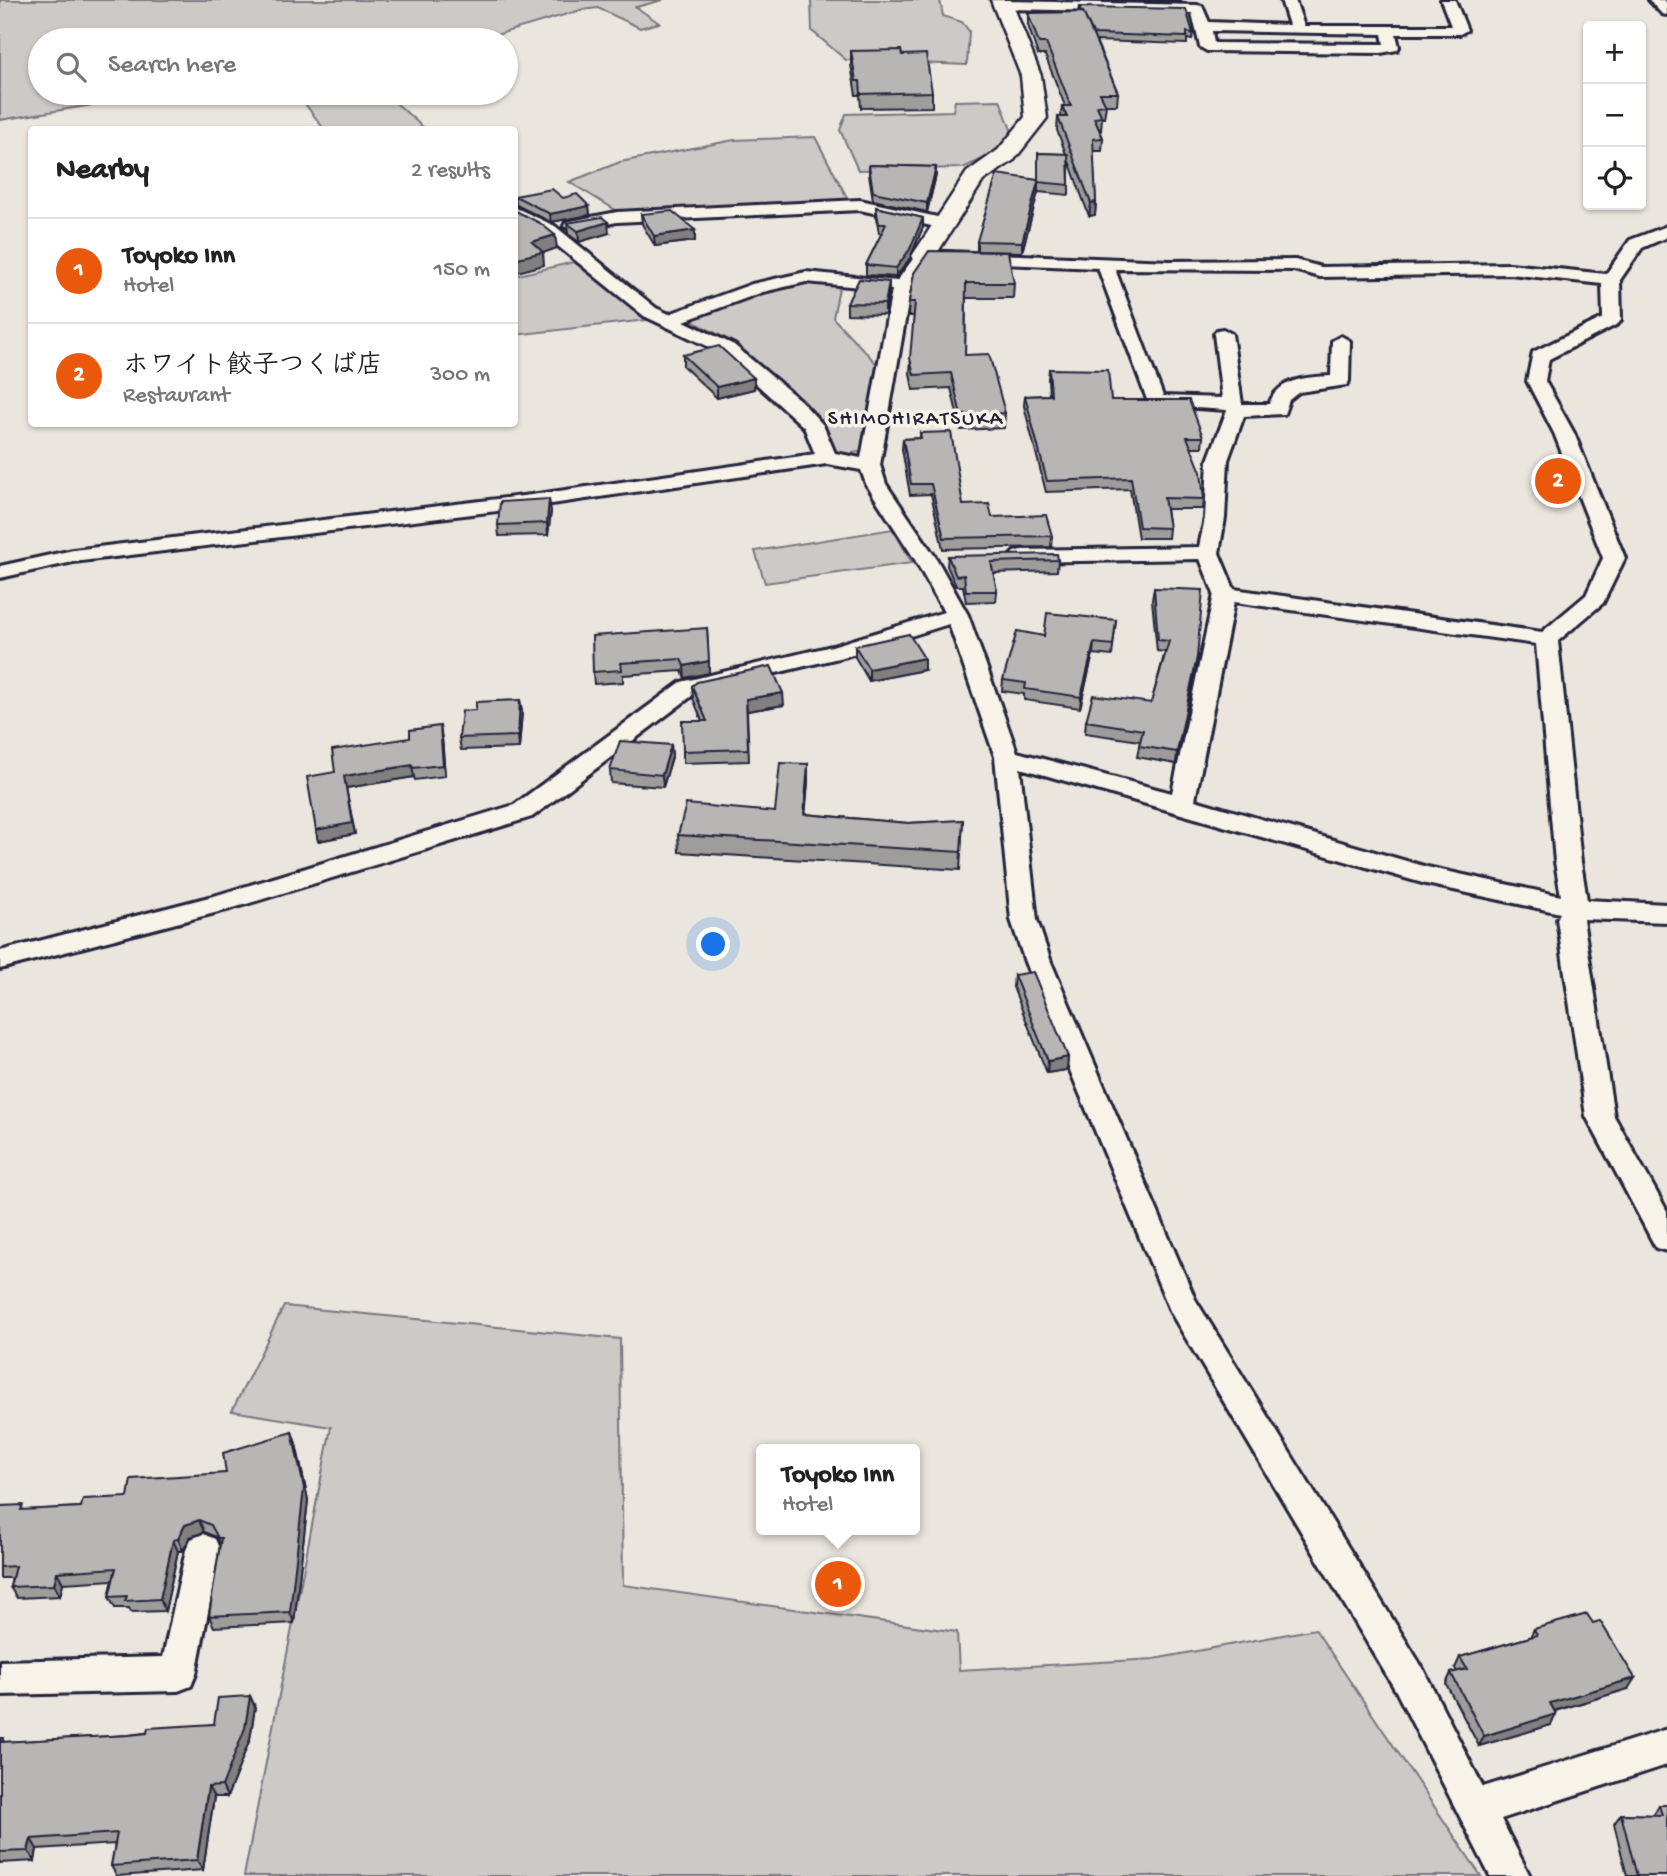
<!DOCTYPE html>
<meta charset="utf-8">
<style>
:root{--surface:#fff;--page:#f2f2f2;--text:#222;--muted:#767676;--line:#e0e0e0;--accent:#ea580c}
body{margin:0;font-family:"Gochi Hand","Klee One",sans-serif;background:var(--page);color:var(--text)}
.controls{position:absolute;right:21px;top:21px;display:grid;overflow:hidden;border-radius:7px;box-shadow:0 2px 5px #0004}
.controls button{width:63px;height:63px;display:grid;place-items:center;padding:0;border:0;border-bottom:2px solid var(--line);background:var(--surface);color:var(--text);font:35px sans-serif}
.you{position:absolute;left:714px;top:945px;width:24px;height:24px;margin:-18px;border:5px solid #fff;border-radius:50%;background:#1a73e8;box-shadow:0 0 0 10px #1a73e833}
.badge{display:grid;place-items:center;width:46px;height:46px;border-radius:50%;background:var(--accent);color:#fff;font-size:23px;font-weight:700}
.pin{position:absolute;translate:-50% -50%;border:4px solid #fff;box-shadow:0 2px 7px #0006}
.popup{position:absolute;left:756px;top:1444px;width:164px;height:91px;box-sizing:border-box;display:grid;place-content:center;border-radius:7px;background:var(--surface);filter:drop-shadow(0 2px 5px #0005);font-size:23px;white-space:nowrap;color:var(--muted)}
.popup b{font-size:26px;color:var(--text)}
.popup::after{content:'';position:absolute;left:50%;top:100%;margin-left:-14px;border:14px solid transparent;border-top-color:var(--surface)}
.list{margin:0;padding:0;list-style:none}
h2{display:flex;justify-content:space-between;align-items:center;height:91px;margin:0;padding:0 28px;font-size:30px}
h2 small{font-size:23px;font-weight:400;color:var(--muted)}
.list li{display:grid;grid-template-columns:46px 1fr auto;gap:21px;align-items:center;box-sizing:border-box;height:105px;padding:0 28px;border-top:2px solid var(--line)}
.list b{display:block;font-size:26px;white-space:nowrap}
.list p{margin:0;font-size:23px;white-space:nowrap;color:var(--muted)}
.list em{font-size:23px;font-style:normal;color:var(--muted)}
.icon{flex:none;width:38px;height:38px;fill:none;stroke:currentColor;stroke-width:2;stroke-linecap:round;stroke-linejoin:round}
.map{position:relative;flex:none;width:1667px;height:1876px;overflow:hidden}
.search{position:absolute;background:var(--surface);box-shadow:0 2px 5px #0004;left:28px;top:28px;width:490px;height:77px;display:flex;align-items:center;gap:18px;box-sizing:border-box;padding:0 24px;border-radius:38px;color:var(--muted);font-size:26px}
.panel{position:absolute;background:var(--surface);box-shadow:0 2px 5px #0004;left:28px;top:126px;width:490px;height:301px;border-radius:7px}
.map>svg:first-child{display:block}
.green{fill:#cdc9c6;stroke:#787680;stroke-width:2}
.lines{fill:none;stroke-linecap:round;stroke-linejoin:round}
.street-casing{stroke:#22223b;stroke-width:6}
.secondary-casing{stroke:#22223b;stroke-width:5}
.street{fill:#f7f3e8;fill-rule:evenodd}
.secondary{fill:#f7f3e8;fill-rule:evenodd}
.wall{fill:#9e9d9c;stroke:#22223b;stroke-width:2}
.shaded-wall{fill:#817f7f;stroke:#22223b;stroke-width:2}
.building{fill:#b8b6b5;stroke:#22223b;stroke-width:2}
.labels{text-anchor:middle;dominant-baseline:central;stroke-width:7;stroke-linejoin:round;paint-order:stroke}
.far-quarter-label{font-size:21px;letter-spacing:2px;fill:#22223b;stroke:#f7f3e8}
</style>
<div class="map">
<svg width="1667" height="1876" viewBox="0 0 1667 1876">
<rect width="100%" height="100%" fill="#eae6de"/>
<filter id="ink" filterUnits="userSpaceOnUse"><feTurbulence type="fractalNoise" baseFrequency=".0143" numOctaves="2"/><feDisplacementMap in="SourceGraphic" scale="14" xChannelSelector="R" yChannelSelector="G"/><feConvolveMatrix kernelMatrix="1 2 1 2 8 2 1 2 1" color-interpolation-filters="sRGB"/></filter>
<g filter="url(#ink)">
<path class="green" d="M0 0H663L636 7 659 23 640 28 598 8 581 10 479 40H40V93H166L0 120Z
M811 0H940L943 16 962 22 969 31 967 65 846 60 812 31Z
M297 93H385L425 129H324Z
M1000 100 1013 135 1004 149 963 168 858 170 840 130 846 114 953 111 955 101Z
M815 137 849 201 619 212 569 182 620 162 734 140Z
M578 261 655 319 515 335 514 276Z
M813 282 840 283 833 318 878 365 867 450 849 454 834 452 820 421 737 344 690 320 762 293Z
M893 529 912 563 765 583 755 551Z
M284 1306 620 1339 623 1585 957 1632 959 1670 1154 1659 1315 1629 1481 1876H244L331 1427 232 1411Z"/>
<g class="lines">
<g class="street-casing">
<path id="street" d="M1281 0H1295L1304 26H1451L1441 0H1455L1467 30 1460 34H1396L1399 47 1397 50 1381 53 1207 51 1200 47 1192 13 1003 9 996 5 1003 1 1197 5 1202 6 1209 22 1289 25ZM1212 31 1382 34 1384 44 1214 43Z
M1649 0H1664L1667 3V15L1662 14Z
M860 200 951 220 953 224 945 229 860 210 617 222 572 231 564 226 566 222 617 212Z
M514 207 555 226 656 308 669 314 752 284 806 272 897 281 918 252 924 251 1170 261 1295 260 1321 267 1510 264 1606 274 1630 240 1667 226V237L1642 248 1620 280 1621 320 1618 324 1549 359 1545 381 1574 433 1625 558 1603 603 1558 641 1581 862 1587 900 1667 904V922L1583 919 1614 1116 1667 1211V1251L1656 1248 1586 1116 1557 919 1560 913 1426 884 1020 768 1037 920 1051 962 1195 1299 1422 1667 1483 1787 1667 1729V1765L1501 1819 1530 1876H1490L1396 1691 1171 1313 1025 962 1011 920 995 757 949 624 847 656 697 692 532 817 230 909 0 969V951L217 895 514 805 681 682 832 646 944 612 914 558 866 484 861 470 827 464 531 507 73 562 0 578V566L73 550 531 495 815 454 804 427 722 353 644 316 543 234 514 219ZM929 261 1098 268 1149 405 1227 410 1208 460 1205 518 1199 547 1021 550 1014 552 1010 556 1014 560 1021 562 1200 559 1214 594 1172 793 1017 752 968 615 936 558 886 484 880 465 911 286ZM1115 269 1294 270 1320 277 1510 274 1602 284 1603 318 1533 352 1527 381 1554 433 1603 558 1586 595 1542 632 1234 589 1219 553 1225 518 1228 460 1244 416 1284 414 1289 400 1299 392 1347 385 1349 381 1350 341 1341 336 1332 341 1331 376C1307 377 1279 378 1269 404H1242L1232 334 1223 329 1217 330 1214 334 1222 398 1163 396ZM806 282 892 290 861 458 835 453 823 425 801 401 734 345 684 321 763 292ZM1234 602 1536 644 1555 862 1561 896 1427 867 1195 800Z
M203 1534 215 1539 220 1550 196 1674 191 1686 178 1691 0 1695V1661L163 1657 186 1550 191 1539Z"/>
</g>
<g class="secondary-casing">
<path id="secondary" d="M991 0H1011L1041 76 1047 118 1014 160 983 181 932 261 924 263 916 261 912 256 967 172 998 150 1025 117 1021 76Z"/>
</g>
<use href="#street" class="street"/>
<use href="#secondary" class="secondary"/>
</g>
<path class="wall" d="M1087 0H1181V2Z
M1079 7 1193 33 1192 40 1187 39V44L1096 41 1118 93 1117 105H1106L1104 118H1102L1101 130H1100L1103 138 1102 151H1093L1096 202 1095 215 1089 216 1069 161V195L1038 192 1022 252 977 251V241L1038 180V153L1066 154 1057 130 1058 117H1061L1062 106H1065L1045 55H1038L1028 25V13L1078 12Z
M851 51 902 55 932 92V107L861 108 860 95H856L851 65Z
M869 165 936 167V175L927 212 873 200 869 174Z
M515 196 563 198 589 206 590 215 551 222 516 205Z
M876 207 923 218V227L910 258 896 277 866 275V265L882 233H879L876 216Z
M641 214 695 230V241L655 246 642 224Z
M567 223 609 233 579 242 568 234Z
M914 273 1014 283 1013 298H966L965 355 1005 413 1004 428 961 430 951 388 913 390 910 373 914 316H908L909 302Z
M889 282V292L885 315 847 314V303Z
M683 355 754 378V389L717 398 683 366Z
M1049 369 1111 400 1203 437 1202 447H1191L1204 499 1203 509H1166L1169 528 1168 538H1138L1130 489 1046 492 1024 406 1025 396 1049 395 1048 379Z
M920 433 963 505 992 517 1052 536 1051 547 943 549 931 494 910 495 902 449 903 439 920 438Z
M551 511 548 535 499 536 498 525Z
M948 556 1058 560 1057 571 993 573 997 591 996 601 966 602 963 586H956L947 566Z
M1154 588 1196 668 1176 764 1137 757 1140 741 1085 733 1086 721 1151 703 1165 652 1157 651 1152 600Z
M1116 620 1112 656 1093 654 1080 708 1024 700V694L1002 691 1003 680 1044 636Z
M707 628 709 673 685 678 682 671 623 675V682L594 684 593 672Z
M855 646 924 670 869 681 855 657Z
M692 686 784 705 747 711 749 761 683 763V751L702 721 693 698Z
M520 700 522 712 519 748 461 750 459 738 476 710Z
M442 738 445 776 415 780 414 777 346 788 355 834 318 841 316 830 335 772Z
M671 745 672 757 663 787 611 783 610 770Z
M808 764V781L805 814 908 823 963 820 960 870 679 852 678 835 775 812Z
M1014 975 1068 1057 1067 1070 1047 1073 1013 987Z
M292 1432 296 1444 308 1500 294 1623 214 1627 209 1616 220 1545 216 1537 204 1532 190 1537 183 1551H178L165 1611 131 1612 129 1608H115L109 1597 113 1580 63 1583 60 1596 17 1598 10 1587 12 1578H0V1506L26 1510 81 1507 128 1497 226 1473Z
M1534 1629 1628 1689 1555 1711 1556 1714 1551 1725 1479 1746 1446 1684 1451 1673 1457 1672 1455 1668 1460 1657 1530 1637Z
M250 1696 255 1707 250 1739 227 1797H214L203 1870 117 1876 111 1866 115 1844 37 1849 35 1861 0 1863V1738L5 1742 129 1735 214 1724Z
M1659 1805H1667V1876H1627L1614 1824 1621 1814 1653 1815Z"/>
<path class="shaded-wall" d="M936 167V175L927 212V203Z
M1038 182V192L1022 252V242Z
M1096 202 1095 215 1089 216 1091 203Z
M589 206 590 215 551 222 550 214Z
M923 218V227L910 258 896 277V268Z
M608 222 609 233 579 242 578 231Z
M695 230V241L655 246 654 236Z
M555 235 557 248 543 253 544 265 514 273V259L532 242Z
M889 282V292L885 315V304Z
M754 378V389L717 398V387Z
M549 499 551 511 548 535 547 523Z
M1094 643 1093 654 1080 708 1081 697Z
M1197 657 1196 668 1176 764 1177 752Z
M924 658V670L869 681V669Z
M709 661V673L685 678 684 666Z
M783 693 784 705 747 711 746 699Z
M520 700 522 712 519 748 518 736Z
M440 726 442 738 445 776 443 765Z
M671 745 672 757 663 787 662 775Z
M808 764V781L804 831V814Z
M412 765 414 777 346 788 355 834 318 841 316 830 344 776Z
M1068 1057 1067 1070 1047 1073 1048 1061Z
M292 1432 296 1444 308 1500 294 1623 290 1612Z
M199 1520 204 1532 190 1537 183 1551 178 1539 185 1525Z
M173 1540 178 1551 165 1611 160 1599Z
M57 1572 63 1583 60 1596 54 1585Z
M1635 1678 1628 1689 1544 1714 1550 1703Z
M250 1696 255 1707 250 1739 227 1797 222 1786Z
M1556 1714 1551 1725 1479 1746 1484 1736Z
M208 1787 214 1797 203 1870 197 1860Z
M31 1839 37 1849 35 1861 28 1851Z"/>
<path class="building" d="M1079 7 1186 9 1193 33 1187 32V37L1093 34 1083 12H1081Z
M1083 12 1118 93H1100L1106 105 1097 106 1102 117 1094 118 1103 138 1093 139 1096 202 1091 203 1058 117H1067L1062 106H1071L1046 43H1039L1028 13Z
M901 50 902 55 926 54 932 92 861 94 860 81H856L851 51Z
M1038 153 1068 154 1069 185 1038 182 1022 242 977 241 997 174 1038 180Z
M869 165 936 167 927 203 873 192Z
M552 189 563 198 577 194 589 206 550 214 515 196Z
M876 207 923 218 910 249 896 268 866 265 886 224H879Z
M514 210 540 223 555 235 532 242 543 252 514 259Z
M672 211 695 230 654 236 641 214Z
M602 217 608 222 578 231 567 223Z
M929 251 1008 252 1014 283H966L965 355 989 354 1005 413 961 415 951 373 914 375 910 358 915 302H909L914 273Z
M859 279 889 282 885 304 847 303Z
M719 346 754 378 717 387 683 355Z
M1049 369 1108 370 1111 400H1189L1203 437H1187L1201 472 1204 499 1164 498 1169 528 1139 527 1131 478 1047 481 1025 396 1051 395Z
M951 432 963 505 989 504 992 517 1046 515 1052 536 944 538 931 484H911L903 439 921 438 920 433Z
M549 499 547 523 498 525 500 502Z
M1057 554 1058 560 991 562 997 591H966L964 575 956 576 948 556Z
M1154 588 1203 590 1197 657 1177 752 1139 746 1143 730 1086 721 1093 695 1151 703 1169 641 1158 640Z
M1047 613 1116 620 1113 645 1094 643 1081 697 1025 689 1026 683 1003 680 1017 631 1044 636Z
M707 628 709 661 684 666 681 659 621 663 622 670 593 672 592 636Z
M909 634 924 658 869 669 855 646Z
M771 666 783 693 746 699 748 749 683 751 682 721H707L692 686 697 682Z
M520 700 518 736 459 738 462 711 476 710V702Z
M440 726 443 765 413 768 412 765 344 776 352 823 316 830 307 777 335 772 332 750 410 738V730Z
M620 741 671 745 662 775 610 770Z
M780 763 808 764 804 814 908 823 963 820 961 852 678 835 686 804 775 812Z
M1033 972 1068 1057 1048 1061 1014 975Z
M292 1432 304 1488 290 1612 209 1616 221 1538H218L211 1525 199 1520 185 1525 178 1539 173 1540 160 1599 125 1601 127 1596 109 1597 116 1568 57 1572 54 1585 10 1587 15 1566 0 1567V1506L23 1505 21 1510 81 1507 83 1499 128 1497 131 1479 226 1473 223 1453Z
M1587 1614 1593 1623 1600 1621 1635 1678 1550 1703 1556 1714 1484 1736 1451 1673 1467 1669 1460 1657 1537 1635 1534 1629Z
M250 1696 245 1728 222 1786 208 1787 197 1860 111 1866 117 1833 31 1839 28 1851 0 1852V1738H3L2 1742 129 1735 147 1733 148 1728 214 1724 218 1698Z
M1659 1805H1667V1876H1637L1621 1814 1662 1815Z"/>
</g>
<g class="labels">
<g class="far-quarter-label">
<text x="916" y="420">SHIMOHIRATSUKA</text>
</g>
</g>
</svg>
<div class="controls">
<button>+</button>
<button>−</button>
<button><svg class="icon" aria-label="locate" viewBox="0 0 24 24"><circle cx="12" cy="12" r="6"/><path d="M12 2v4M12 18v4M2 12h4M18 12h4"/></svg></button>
</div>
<div class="you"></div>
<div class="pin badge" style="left:838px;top:1584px">1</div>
<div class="popup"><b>Toyoko Inn</b>Hotel</div>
<div class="pin badge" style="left:1558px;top:481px">2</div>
<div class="search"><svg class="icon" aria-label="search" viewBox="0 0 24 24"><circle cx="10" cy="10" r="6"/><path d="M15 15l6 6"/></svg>Search here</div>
<section class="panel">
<h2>Nearby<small>2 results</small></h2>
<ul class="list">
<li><span class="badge">1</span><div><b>Toyoko Inn</b><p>Hotel</p></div><em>150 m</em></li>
<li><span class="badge">2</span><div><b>ホワイト餃子つくば店</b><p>Restaurant</p></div><em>300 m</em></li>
</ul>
</section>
</div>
